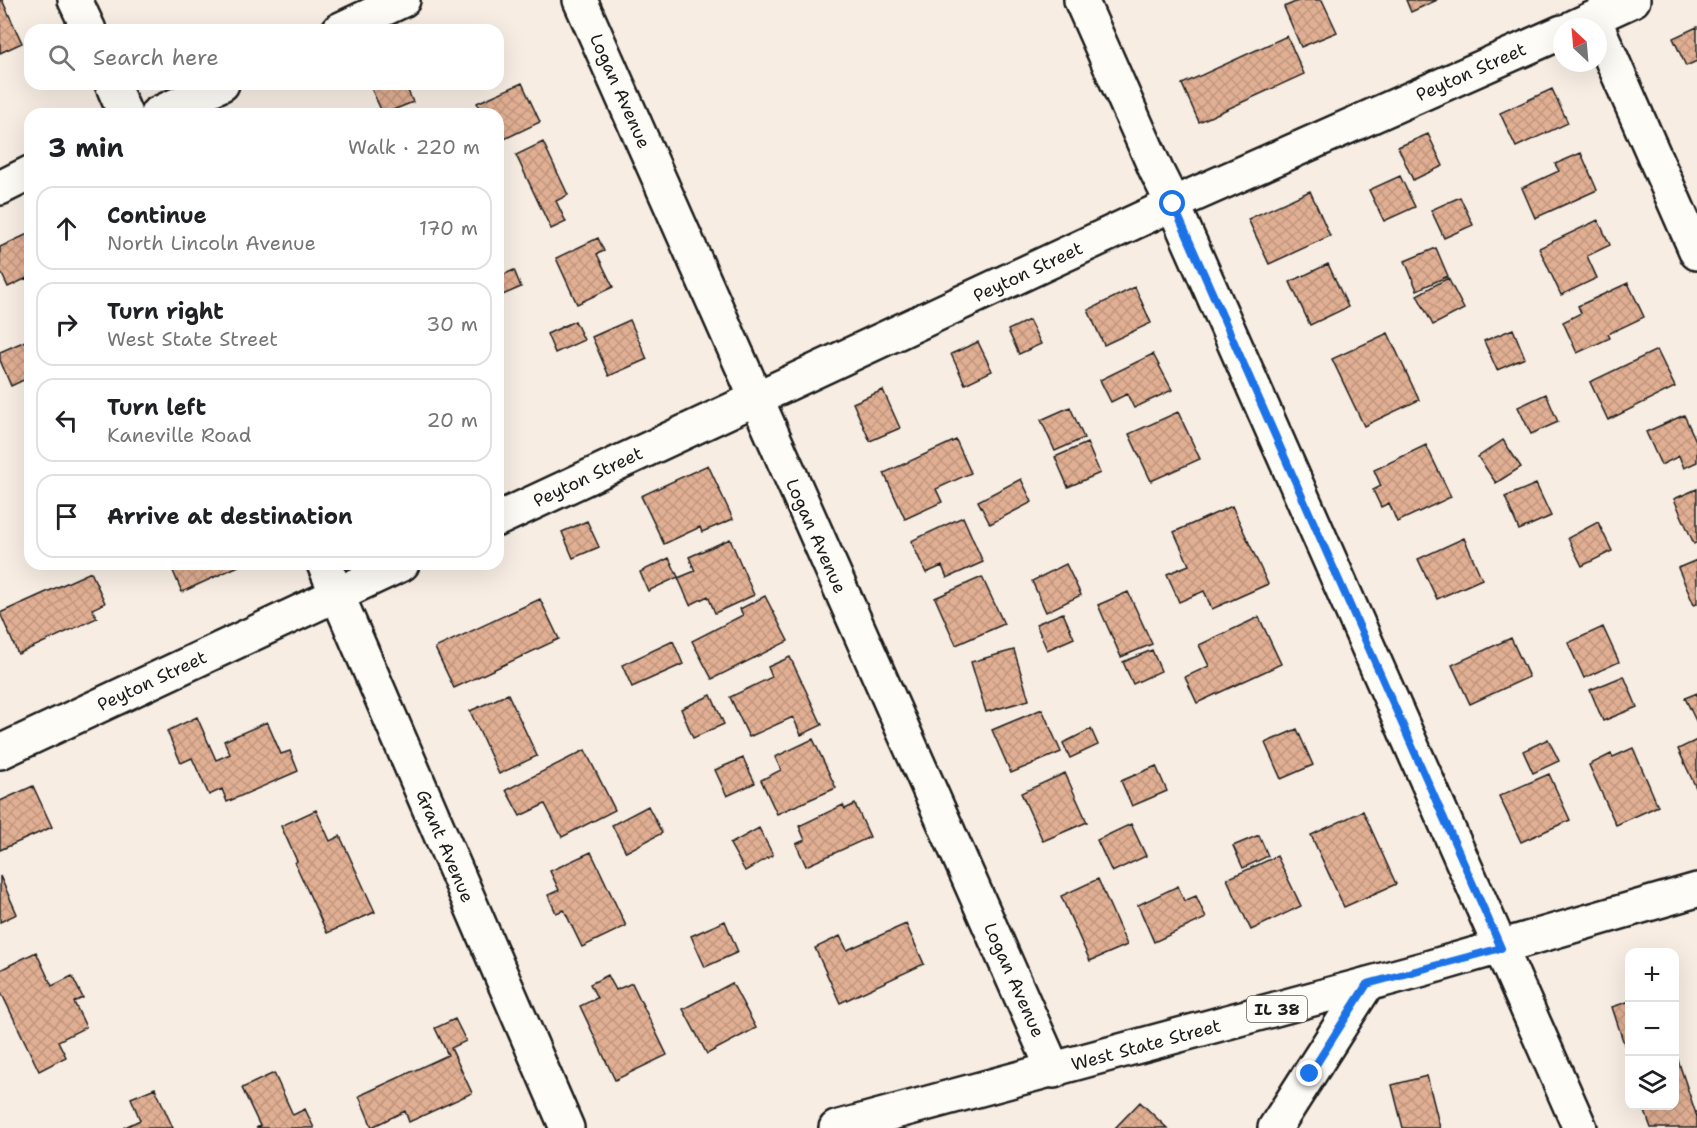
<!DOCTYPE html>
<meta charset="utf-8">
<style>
:root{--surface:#fff;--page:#f6f6f6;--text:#202124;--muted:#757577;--line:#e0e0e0}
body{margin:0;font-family:"Shantell Sans",sans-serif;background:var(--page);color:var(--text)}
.controls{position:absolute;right:18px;bottom:18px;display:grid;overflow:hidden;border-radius:12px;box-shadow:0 6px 24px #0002}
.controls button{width:54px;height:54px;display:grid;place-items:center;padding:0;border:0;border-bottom:2px solid var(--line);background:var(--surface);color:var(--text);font:30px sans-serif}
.compass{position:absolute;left:1553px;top:18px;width:54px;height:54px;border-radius:50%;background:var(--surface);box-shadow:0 6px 24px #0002;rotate:334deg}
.stop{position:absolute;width:18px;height:18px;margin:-14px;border:4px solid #1a73e8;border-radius:50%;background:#fff}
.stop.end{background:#1a73e8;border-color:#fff;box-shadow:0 2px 6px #0008}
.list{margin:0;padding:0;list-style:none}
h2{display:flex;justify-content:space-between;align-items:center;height:78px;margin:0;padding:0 24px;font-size:26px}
h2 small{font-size:20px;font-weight:400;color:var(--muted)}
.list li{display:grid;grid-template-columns:39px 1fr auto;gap:18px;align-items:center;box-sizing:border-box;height:84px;margin:0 12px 12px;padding:0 12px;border:2px solid var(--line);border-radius:18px}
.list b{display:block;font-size:22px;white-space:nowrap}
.list p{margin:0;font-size:20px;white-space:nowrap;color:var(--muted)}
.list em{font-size:20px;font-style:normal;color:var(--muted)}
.icon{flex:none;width:33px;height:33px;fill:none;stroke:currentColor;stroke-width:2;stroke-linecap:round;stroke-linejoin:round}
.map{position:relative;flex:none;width:1697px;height:1128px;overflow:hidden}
.search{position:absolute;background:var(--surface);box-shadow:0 6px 24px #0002;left:24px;top:24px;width:480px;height:66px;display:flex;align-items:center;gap:15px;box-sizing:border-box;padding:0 21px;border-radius:18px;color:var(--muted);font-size:22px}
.panel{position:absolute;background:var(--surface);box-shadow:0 6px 24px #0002;left:24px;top:108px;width:480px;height:462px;border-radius:18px}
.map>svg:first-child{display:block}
.building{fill:url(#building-cross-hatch);stroke:#1c1c1c;stroke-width:1.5}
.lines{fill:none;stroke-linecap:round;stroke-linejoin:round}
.minor-casing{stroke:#1c1c1c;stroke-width:38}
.major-casing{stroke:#1c1c1c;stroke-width:38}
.minor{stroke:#fdfcf7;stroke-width:33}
.major{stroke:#fdfcf7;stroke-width:33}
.route{stroke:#1a73e8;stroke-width:8}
.labels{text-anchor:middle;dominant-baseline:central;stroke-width:4.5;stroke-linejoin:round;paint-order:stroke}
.shield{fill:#fdfcf7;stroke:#605f5e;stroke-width:1.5}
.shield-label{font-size:16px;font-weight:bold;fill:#1c1c1c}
.street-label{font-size:18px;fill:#1c1c1c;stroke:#fdfcf7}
</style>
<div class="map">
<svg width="1697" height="1128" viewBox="0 0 1697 1128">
<defs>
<pattern id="building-cross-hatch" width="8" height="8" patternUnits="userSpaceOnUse" patternTransform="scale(1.5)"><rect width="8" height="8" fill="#e1af93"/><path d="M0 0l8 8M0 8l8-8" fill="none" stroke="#c0967e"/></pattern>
</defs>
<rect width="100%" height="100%" fill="#f7ede3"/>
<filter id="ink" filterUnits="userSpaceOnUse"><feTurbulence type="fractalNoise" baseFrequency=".0167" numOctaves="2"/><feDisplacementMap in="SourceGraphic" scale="12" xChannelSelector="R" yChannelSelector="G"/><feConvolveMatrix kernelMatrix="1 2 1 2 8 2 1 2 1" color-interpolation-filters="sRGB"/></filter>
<g filter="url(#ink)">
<path class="building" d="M0 0H2L22 43 0 53Z
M1300 0H1322L1337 32 1301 47 1284 7Z
M1406 0H1437L1411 12Z
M1697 27V61L1686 66 1673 38Z
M1287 36 1304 74 1199 122 1182 84Z
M522 83 540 122 498 142V114H482L477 103Z
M378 84H405L413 102 383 114 371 88Z
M1552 89 1568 123 1516 147 1500 113Z
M1428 134 1443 166 1413 180 1398 147Z
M543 142 568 195 556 201 566 222 551 229 516 155Z
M1581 153 1597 190 1535 218 1522 188 1559 171 1555 164Z
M1400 176 1415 207 1384 221 1369 190Z
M1310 191 1330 236 1269 264 1248 219Z
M1460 197 1473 225 1444 238 1431 210Z
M1598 220 1610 245 1587 256 1597 278 1561 295 1539 248Z
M30 233V285L27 278 8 287 0 270V247Z
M598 238 604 251 597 254 613 287 577 304 556 258Z
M1436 248 1448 276 1417 290 1405 261Z
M1328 264 1348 307 1310 325 1290 282Z
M514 270 521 287 498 297V277Z
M1448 278 1464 309 1433 325 1417 295Z
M1628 283 1644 317 1608 334 1610 338 1577 353 1563 322 1581 313 1578 306Z
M1135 287 1151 323 1104 345 1088 310Z
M630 320 647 359 609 376 592 337Z
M1029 320 1041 344 1019 354 1008 330Z
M575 321 584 340 555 353 547 334Z
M1513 329 1525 358 1497 370 1484 341Z
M1388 333 1419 400 1364 426 1332 359Z
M30 339V377L11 386 0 360V352Z
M978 342 992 371 965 384 951 354Z
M1657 350 1675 387 1608 420 1590 382Z
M1153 354 1172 390 1134 408 1127 394 1111 402 1100 380Z
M883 390 900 428 870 441 853 403Z
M1546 394 1558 422 1531 434 1518 407Z
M1070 407 1084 438 1055 451 1041 420Z
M1178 412 1200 459 1151 481 1129 434Z
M1684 415 1697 443V462L1684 468 1679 456 1661 465 1646 432Z
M956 440 971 473 936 489 942 502 905 519 884 473Z
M1503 440 1521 467 1496 483 1478 457Z
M1087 443 1100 473 1068 487 1055 457Z
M1426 445 1451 497 1397 522 1389 503 1381 507 1373 490 1381 486 1374 470Z
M708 465 733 519 702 532 700 527 664 544 641 496Z
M1021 479 1032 502 990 524 978 501Z
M1536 484 1551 516 1519 530 1505 497Z
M1697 489V542L1694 544 1674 499Z
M1232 506 1268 584 1212 609 1204 591 1179 602 1167 574 1189 565 1174 532Z
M963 517 983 562 947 578 942 566 926 573 911 541Z
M587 521 599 547 573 558 562 532Z
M1598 522 1612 551 1582 566 1568 538Z
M1464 538 1482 579 1437 599 1418 559Z
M730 539 754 595 715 613 708 596 690 605 678 578 695 571 689 557Z
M669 558 678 577 648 591 640 572Z
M1697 560V604L1694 605 1678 568Z
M170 564H243L182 592Z
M1066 564 1081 595 1046 612 1032 581Z
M91 572 105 603 92 609 97 618 18 654 0 613Z
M982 577 1004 624 956 645 935 598Z
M1128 592 1152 644 1121 657 1098 605Z
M765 596 788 641 712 679 692 641 743 615 740 609Z
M540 599 559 639 454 688 435 648Z
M1063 613 1074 638 1047 650 1036 624Z
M1259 617 1281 664 1197 703 1185 677 1209 666 1199 645Z
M1603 627 1619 662 1584 678 1568 643Z
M1511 638 1529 677 1470 704 1452 665Z
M673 641 683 664 632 687 622 665Z
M1014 650 1029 700 986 712 971 662Z
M1152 650 1161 671 1133 684 1123 662Z
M790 657 822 725 801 735 793 717 749 737 730 697 772 677 768 667Z
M1624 676 1637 707 1603 721 1590 690Z
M1697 693V723L1685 698Z
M508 694 537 756 499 774 470 711Z
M711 695 724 724 693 738 681 709Z
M1042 709 1061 752 1011 773 992 730Z
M197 717 216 760 230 754 224 741 267 722 281 754 290 751 298 771 227 802 222 789 209 795 192 758 181 763 167 731Z
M1091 729 1098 745 1070 758 1063 743Z
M1297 729 1313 765 1281 779 1265 743Z
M813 739 836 788 777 814 761 780 781 770 775 757Z
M1548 739 1559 761 1533 773 1523 751Z
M1697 740V790L1678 749Z
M1633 748 1658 806 1616 825 1589 765 1611 754 1613 757Z
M585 750 615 810 562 837 545 804 520 816 506 790Z
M743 758 755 783 727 796 715 770Z
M1156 766 1167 791 1132 806 1121 781Z
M1065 773 1087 822 1043 841 1021 793Z
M1549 774 1570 820 1521 842 1499 796Z
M33 786 52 827 0 850V801Z
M855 804 870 837 806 866 796 844 805 840 799 826 843 805 845 809Z
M648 806 662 833 626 852 612 825Z
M316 810 330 841 340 836 375 912 327 933 295 863 297 861 281 826Z
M1363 811 1396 884 1344 907 1311 835Z
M1131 824 1146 856 1112 872 1097 840Z
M759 828 773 855 745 871 730 844Z
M1259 835 1268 856 1243 868 1233 846Z
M591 852 626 926 582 947 564 910 556 913 548 895 559 890 550 871Z
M1277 856 1301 906 1251 930 1227 879Z
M0 876 17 914 0 922Z
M1098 879 1127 945 1090 961 1061 896Z
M1178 886 1184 901 1196 896 1206 918 1154 942 1138 905Z
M725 921 738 952 705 967 691 936Z
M906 924 924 964 840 1003 815 948 840 936 847 950Z
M36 952 52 986 72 976 83 998 74 1002 86 1027 58 1041 66 1057 39 1071 0 990V970Z
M608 975 616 990 632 983 667 1055 615 1080 580 1006 597 998 590 984Z
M732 983 756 1028 707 1054 683 1009Z
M1630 1001V1062L1612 1007Z
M455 1019 466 1041 451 1048 472 1093 409 1122 405 1111 372 1127 359 1096 448 1055 435 1028Z
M1674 1048 1697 1117V1128H1651L1643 1106H1674Z
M274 1073 293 1115 305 1109 314 1128H256L260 1126 242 1088Z
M1427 1076 1440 1128H1403L1392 1085Z
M155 1088 173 1128H123L140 1120 131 1098Z
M1140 1102 1167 1128H1115Z"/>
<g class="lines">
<g class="minor-casing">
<path id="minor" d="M75 0 89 30
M580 0 1054 1071
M1081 0 1156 170 1173 204 1580 1128
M1574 27 1633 0
M1598 28 1697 253
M339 30 403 0
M112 84 125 114
M157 114 222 84
M0 188 30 173
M498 519 1173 204 1562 32
M324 564 567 1128
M0 752 402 564"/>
</g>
<g class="major-casing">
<path id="major" d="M836 1128 1427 968 1697 890
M1275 1128 1367 984"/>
</g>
<use href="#minor" class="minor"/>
<use href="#major" class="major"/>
</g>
</g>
<g class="lines" filter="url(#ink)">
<path class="route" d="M1173 204 1501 948 1367 984 1310 1074"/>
</g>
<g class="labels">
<rect class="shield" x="1247" y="996" width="60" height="26" rx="4.5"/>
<g class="shield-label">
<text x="1277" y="1009">IL 38</text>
</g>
<g class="street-label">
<text transform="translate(1471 72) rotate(-24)">Peyton Street</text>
<text transform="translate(620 91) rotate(66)">Logan Avenue</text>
<text transform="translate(1028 272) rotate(-25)">Peyton Street</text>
<text transform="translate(588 477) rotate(-25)">Peyton Street</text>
<text transform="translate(816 536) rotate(66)">Logan Avenue</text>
<text transform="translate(152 681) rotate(-25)">Peyton Street</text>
<text transform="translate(445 846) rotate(67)">Grant Avenue</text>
<text transform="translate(1014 980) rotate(66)">Logan Avenue</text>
<text transform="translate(1146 1045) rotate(-15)">West State Street</text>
</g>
</g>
</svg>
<div class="controls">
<button>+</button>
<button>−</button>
<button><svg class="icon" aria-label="layers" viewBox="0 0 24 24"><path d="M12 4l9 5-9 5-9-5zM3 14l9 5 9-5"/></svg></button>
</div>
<svg class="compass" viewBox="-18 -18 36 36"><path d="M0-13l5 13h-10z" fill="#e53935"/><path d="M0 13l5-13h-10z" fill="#757577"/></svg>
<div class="stop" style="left:1173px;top:204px"></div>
<div class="stop end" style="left:1310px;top:1074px"></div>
<div class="search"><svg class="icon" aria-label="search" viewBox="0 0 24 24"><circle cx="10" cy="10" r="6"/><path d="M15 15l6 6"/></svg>Search here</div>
<section class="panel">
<h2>3 min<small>Walk · 220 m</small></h2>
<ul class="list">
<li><svg class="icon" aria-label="ahead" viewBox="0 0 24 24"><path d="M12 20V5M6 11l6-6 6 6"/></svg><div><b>Continue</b><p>North Lincoln Avenue</p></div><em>170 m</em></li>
<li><svg class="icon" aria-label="right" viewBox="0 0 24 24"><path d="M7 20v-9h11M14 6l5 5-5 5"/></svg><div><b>Turn right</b><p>West State Street</p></div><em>30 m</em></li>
<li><svg class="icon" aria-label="left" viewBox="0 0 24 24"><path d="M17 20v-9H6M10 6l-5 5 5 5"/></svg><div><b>Turn left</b><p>Kaneville Road</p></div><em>20 m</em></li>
<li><svg class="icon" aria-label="arrive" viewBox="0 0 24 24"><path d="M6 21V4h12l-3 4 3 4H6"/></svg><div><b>Arrive at destination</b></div></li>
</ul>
</section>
</div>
